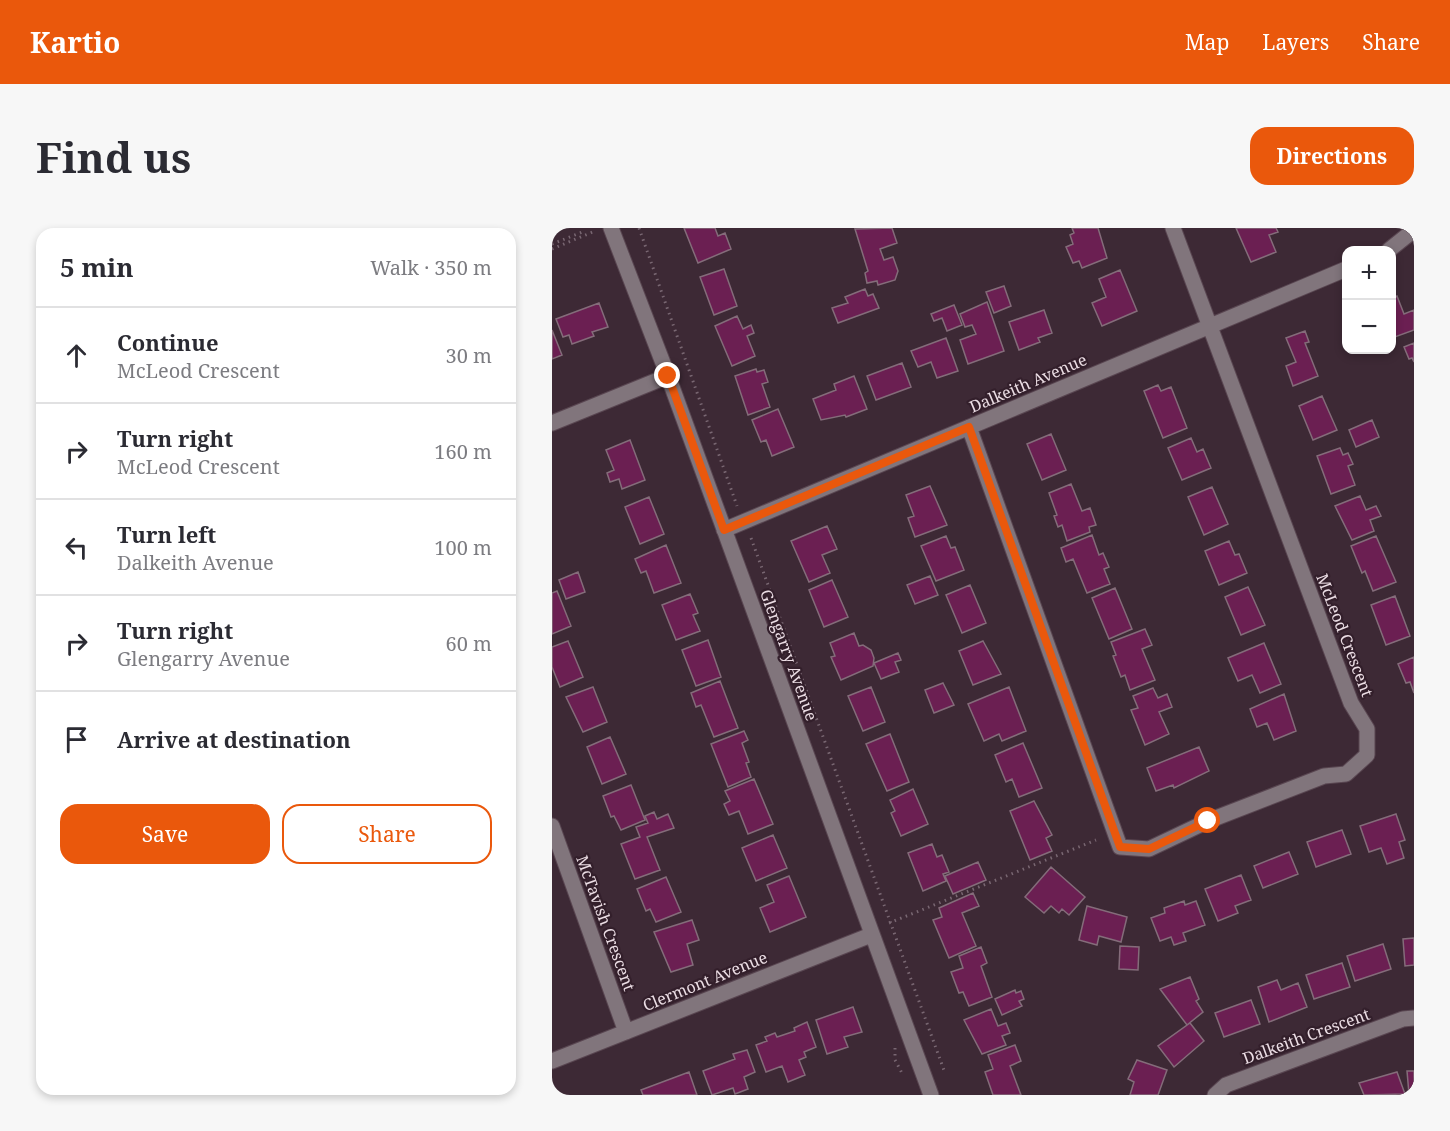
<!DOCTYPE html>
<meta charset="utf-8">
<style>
:root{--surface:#fff;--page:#f7f7f7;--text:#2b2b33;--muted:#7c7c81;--line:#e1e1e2;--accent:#ea580c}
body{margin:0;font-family:"Noto Serif",serif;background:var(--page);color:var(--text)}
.controls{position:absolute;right:18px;top:18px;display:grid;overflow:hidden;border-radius:12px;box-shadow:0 3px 9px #0003}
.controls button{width:54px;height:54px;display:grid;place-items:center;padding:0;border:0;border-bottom:2px solid var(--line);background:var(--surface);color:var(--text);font:30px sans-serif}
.stop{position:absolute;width:18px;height:18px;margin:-14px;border:4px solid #ea580c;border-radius:50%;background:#fff}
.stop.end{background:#ea580c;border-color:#fff;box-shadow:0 2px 6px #0008}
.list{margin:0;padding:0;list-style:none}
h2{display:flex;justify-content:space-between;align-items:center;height:78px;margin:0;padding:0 24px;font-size:26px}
h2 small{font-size:20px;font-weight:400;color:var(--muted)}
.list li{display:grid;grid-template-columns:39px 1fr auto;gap:18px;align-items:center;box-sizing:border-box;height:96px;padding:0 24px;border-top:2px solid var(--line)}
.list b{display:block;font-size:22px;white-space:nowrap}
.list p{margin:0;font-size:20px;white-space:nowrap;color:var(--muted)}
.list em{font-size:20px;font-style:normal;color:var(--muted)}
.actions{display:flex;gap:12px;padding:18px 24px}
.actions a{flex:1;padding:14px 0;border:2px solid var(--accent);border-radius:18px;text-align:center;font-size:21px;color:var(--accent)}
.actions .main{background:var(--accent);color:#fff}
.icon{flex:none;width:33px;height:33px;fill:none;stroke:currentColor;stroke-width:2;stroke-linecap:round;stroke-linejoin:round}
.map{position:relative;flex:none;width:862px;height:867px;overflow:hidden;border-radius:18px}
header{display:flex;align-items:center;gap:36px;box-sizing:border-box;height:84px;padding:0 30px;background:var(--accent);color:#fff}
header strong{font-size:28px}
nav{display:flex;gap:33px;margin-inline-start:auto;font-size:21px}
.intro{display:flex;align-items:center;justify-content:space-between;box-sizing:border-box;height:144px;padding:0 36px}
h1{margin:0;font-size:42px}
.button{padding:15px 27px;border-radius:18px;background:var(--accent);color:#fff;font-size:21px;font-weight:700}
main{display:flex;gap:36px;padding:0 36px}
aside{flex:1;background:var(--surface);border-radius:18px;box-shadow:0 3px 9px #0003}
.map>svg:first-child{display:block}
.building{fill:#6b1f52;stroke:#846c7a;stroke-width:1.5}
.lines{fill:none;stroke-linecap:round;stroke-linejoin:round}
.minor-casing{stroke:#594651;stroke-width:17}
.path{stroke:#796772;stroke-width:3;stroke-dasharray:1.5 4.5;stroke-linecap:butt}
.minor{stroke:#81757c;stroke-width:15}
.route{stroke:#ea580c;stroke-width:8}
.labels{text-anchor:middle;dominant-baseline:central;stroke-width:4.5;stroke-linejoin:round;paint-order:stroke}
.street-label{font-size:16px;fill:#ebdde4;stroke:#331f2b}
</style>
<header>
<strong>Kartio</strong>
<nav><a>Map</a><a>Layers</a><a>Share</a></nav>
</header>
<div class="intro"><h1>Find us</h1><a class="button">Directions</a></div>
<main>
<aside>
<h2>5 min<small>Walk · 350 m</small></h2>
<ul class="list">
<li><svg class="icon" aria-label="ahead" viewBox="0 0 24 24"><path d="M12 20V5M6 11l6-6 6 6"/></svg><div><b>Continue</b><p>McLeod Crescent</p></div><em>30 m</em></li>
<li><svg class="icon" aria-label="right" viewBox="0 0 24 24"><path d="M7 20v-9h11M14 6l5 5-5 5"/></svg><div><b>Turn right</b><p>McLeod Crescent</p></div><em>160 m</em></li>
<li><svg class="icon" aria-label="left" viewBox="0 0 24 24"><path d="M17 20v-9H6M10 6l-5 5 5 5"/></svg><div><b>Turn left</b><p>Dalkeith Avenue</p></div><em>100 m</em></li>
<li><svg class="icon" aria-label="right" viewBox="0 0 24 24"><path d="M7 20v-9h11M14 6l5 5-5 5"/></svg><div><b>Turn right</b><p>Glengarry Avenue</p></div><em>60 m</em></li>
<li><svg class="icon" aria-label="arrive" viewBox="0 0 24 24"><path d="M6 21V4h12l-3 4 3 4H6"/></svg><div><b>Arrive at destination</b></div></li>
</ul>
<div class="actions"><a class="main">Save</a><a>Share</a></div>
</aside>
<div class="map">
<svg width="862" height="867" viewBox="0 0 862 867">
<rect width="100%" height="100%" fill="#3d2935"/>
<path class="building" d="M132 0H163L166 8 173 5 179 21 146 35Z
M340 0 345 15 328 21 332 32 341 29 346 43 343 52 326 57 325 53 315 55 313 45 316 43 303 1Z
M520 0H546L555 30 530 40 527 33 521 35 514 19 521 16 518 7 522 5Z
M684 0H724L726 4 717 7 724 24 699 34Z
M172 41 185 78 162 87 148 49Z
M568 42 585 83 550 98 540 75 554 69 547 51Z
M452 58 459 78 442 85 434 64Z
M313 61 316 68 321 66 327 80 286 95 280 80 296 75 293 69Z
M845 68 852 86 862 82V102L840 110V70Z
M435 74 452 123 416 136 408 112 424 106 420 97 413 99 408 86Z
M47 75 56 99 40 104 42 108 20 116 17 107 11 109 4 91Z
M402 77 410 97 395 103 390 90 382 93 379 86Z
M492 82 500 105 486 110 488 114 467 122 457 94Z
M185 88 191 101 199 97 202 105 195 108 203 128 180 138 163 98Z
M0 102 10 127 0 131Z
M753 103 757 114 753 115 766 148 741 158 734 138 744 134 734 110Z
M394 110 406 143 385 150 379 134 366 139 359 123Z
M862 115V134L860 130 857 131 852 119Z
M350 135 359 159 324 172 315 148Z
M204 141 205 144 212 142 216 154 210 156 218 179 196 187 183 148Z
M302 148 315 181 294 189 293 187 269 192 261 171 284 162 282 156Z
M606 157 609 163 619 159 635 200 611 210 592 163Z
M770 168 785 202 761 212 747 178Z
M226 181 242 219 220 228 214 212 209 214 200 192Z
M820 192 827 209 804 219 797 202Z
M499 206 514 242 490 252 475 216Z
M639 210 645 224 651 221 659 240 630 252 616 220Z
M78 212 93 252 70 261 67 251 58 254 55 245 62 242 54 222Z
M788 220 791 227 796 225 801 236 796 238 803 257 779 266 765 228Z
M519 256 530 283 538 280 544 297 537 299 538 304 515 313 510 297 506 299 502 288 505 287 497 265Z
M378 258 395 297 363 309 356 290 362 288 354 267Z
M660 259 676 296 652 307 636 269Z
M808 268 814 282 824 278 829 288 818 292 822 303 800 312 783 278Z
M97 269 112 306 88 316 73 279Z
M275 298 285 321 270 327 278 345 257 354 239 313Z
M540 307 547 327 551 325 557 339 552 341 558 356 535 365 521 331 514 334 509 320Z
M394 308 399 320 403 319 412 342 384 353 369 318Z
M824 308 844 354 821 363 813 343 810 345 799 318Z
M677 313 683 327 687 326 695 345 667 357 653 323Z
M114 317 129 355 102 365 94 343 89 345 83 331Z
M26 344 33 364 14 371 7 352Z
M378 348 386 367 363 376 355 357Z
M280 352 296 389 272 399 257 362Z
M418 357 434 395 410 405 394 367Z
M696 359 713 397 689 407 673 369Z
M563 360 580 401 557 411 540 370Z
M5 363 19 398 0 406V365Z
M138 366 146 385 141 387 148 403 124 412 110 377Z
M843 368 858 408 834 417 819 377Z
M593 401 600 417 590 421 603 452 578 462 573 447 569 449 561 428 564 427 559 414Z
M302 405 307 418 311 417 319 422 322 430 321 438 289 452 279 429 283 428 278 415Z
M156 412 169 449 144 458 130 422Z
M16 413 31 449 8 459 0 439V419Z
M431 413 449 446 421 457 407 423Z
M712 415 729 456 708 465 700 447 686 453 676 430Z
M346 425 349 432 343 434 347 444 329 451 322 435Z
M862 429V465L858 454 854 455 846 436Z
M168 453 186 500 162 509 149 477 144 479 139 465Z
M391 455 402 477 382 485 373 462Z
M41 459 55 494 31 504 14 469Z
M319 459 333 494 311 503 296 468Z
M457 459 474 503 450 513 447 506 432 513 416 476Z
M601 460 606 470 615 466 620 479 607 484 617 506 593 517 579 482 586 480 581 468Z
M732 466 744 503 722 512 715 495 705 499 698 481Z
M192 503 196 512 190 515 197 534 194 535 199 549 176 559 159 516Z
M338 506 357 554 335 563 314 516Z
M58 509 74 546 50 556 35 519Z
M471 515 490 560 467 569 460 551 454 554 443 527Z
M647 519 657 543 622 560 621 557 604 563 595 540Z
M202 551 221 596 196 606 187 583 177 587 172 576 178 573 173 563Z
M79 557 93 592 69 602 62 588 59 589 51 568Z
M361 561 376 596 349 608 339 585 343 583 338 572Z
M482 573 500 607 494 610 500 623 478 632 458 583Z
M102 584 105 591 116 586 122 600 95 609 108 642 83 651 69 616 88 609 84 599 96 595 93 588Z
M844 586 853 612 847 614 852 630 835 636 829 620 817 624 808 598Z
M790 602 799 626 764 639 755 614Z
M221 607 235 640 204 653 190 620Z
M380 616 385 629 390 627 397 644 391 646 394 653 371 663 356 625Z
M737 624 746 646 711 660 702 638Z
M426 634 434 652 401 666 393 648Z
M499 639 533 669 517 687 510 681 507 685 499 678 492 685 473 669Z
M689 647 699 672 683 678 686 685 666 693 653 661Z
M237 648 254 689 218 704 208 680 222 674 215 657Z
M114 649 129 684 104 694 98 681 94 683 85 661Z
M421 665 427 678 410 685 424 718 397 730 381 692 390 689 387 680Z
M632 673 633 677 644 673 653 697 631 705 634 713 622 717 619 709 608 713 599 690 613 685 612 680Z
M535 678 575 689 569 714 547 708 545 717 527 712Z
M140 692 147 712 135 716 141 737 119 744 102 704Z
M862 710V737L853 738 851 711Z
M831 716 839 741 803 753 795 728Z
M568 718 587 719 586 742 567 741Z
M429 719 435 735 429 738 440 769 417 778 411 764 407 765 399 744 411 740 407 728Z
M790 735 798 759 762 771 754 747Z
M638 749 647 771 644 773 651 784 635 797 608 761Z
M725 752 729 762 746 755 755 779 717 794 706 759Z
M463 762 464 765 469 763 472 771 467 773 470 778 450 787 443 771Z
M699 772 708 796 672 809 663 785Z
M301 779 310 804 292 809 296 819 275 826 264 792Z
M439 781 446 798 454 795 458 805 450 808 454 817 430 826 412 792Z
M255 794 264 819 252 824 254 829 247 832 253 847 236 854 230 838 214 844 204 817 215 813 213 809 223 805 225 809 243 803 242 800Z
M638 795 652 813 622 839 606 818Z
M463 817 469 833 458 838 469 867H441L433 844 441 841 436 827Z
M195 822 203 844 192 849 196 861 183 866 181 860 160 867 151 843 183 831 181 826Z
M585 832 615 842 606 867H578L582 854 576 851Z
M855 843H862V867L857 866Z
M137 844 145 867H91L89 862Z
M845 844 853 866 812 867 807 855Z"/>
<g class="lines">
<g class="minor-casing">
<path id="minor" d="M59 0 116 148 379 867
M837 22 862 2
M0 195 116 148
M417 199 568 619 597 621 656 593 772 548 794 546 815 527V501L799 475 621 0
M172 302 794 41
M0 598 74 804
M0 833 319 707
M663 867 674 857 851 791 862 790"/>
</g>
<path class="path" d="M87 0 185 278
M0 16 33 3
M0 21 43 3
M199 310 393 845
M337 695 544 612
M343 820V832L351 847"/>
<use href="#minor" class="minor"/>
</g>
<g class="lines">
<path class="route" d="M116 148 172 302 417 199 568 619 597 621 656 593"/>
</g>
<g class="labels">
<g class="street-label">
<text transform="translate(476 155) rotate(-23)">Dalkeith Avenue</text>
<text transform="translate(793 407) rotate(69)">McLeod Crescent</text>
<text transform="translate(237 427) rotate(70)">Glengarry Avenue</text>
<text transform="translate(54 695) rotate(70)">McTavish Crescent</text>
<text transform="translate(153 753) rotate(-22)">Clermont Avenue</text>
<text transform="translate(754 808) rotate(-20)">Dalkeith Crescent</text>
</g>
</g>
</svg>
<div class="controls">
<button>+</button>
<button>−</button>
</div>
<div class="stop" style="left:656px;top:593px"></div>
<div class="stop end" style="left:116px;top:148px"></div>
</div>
</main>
